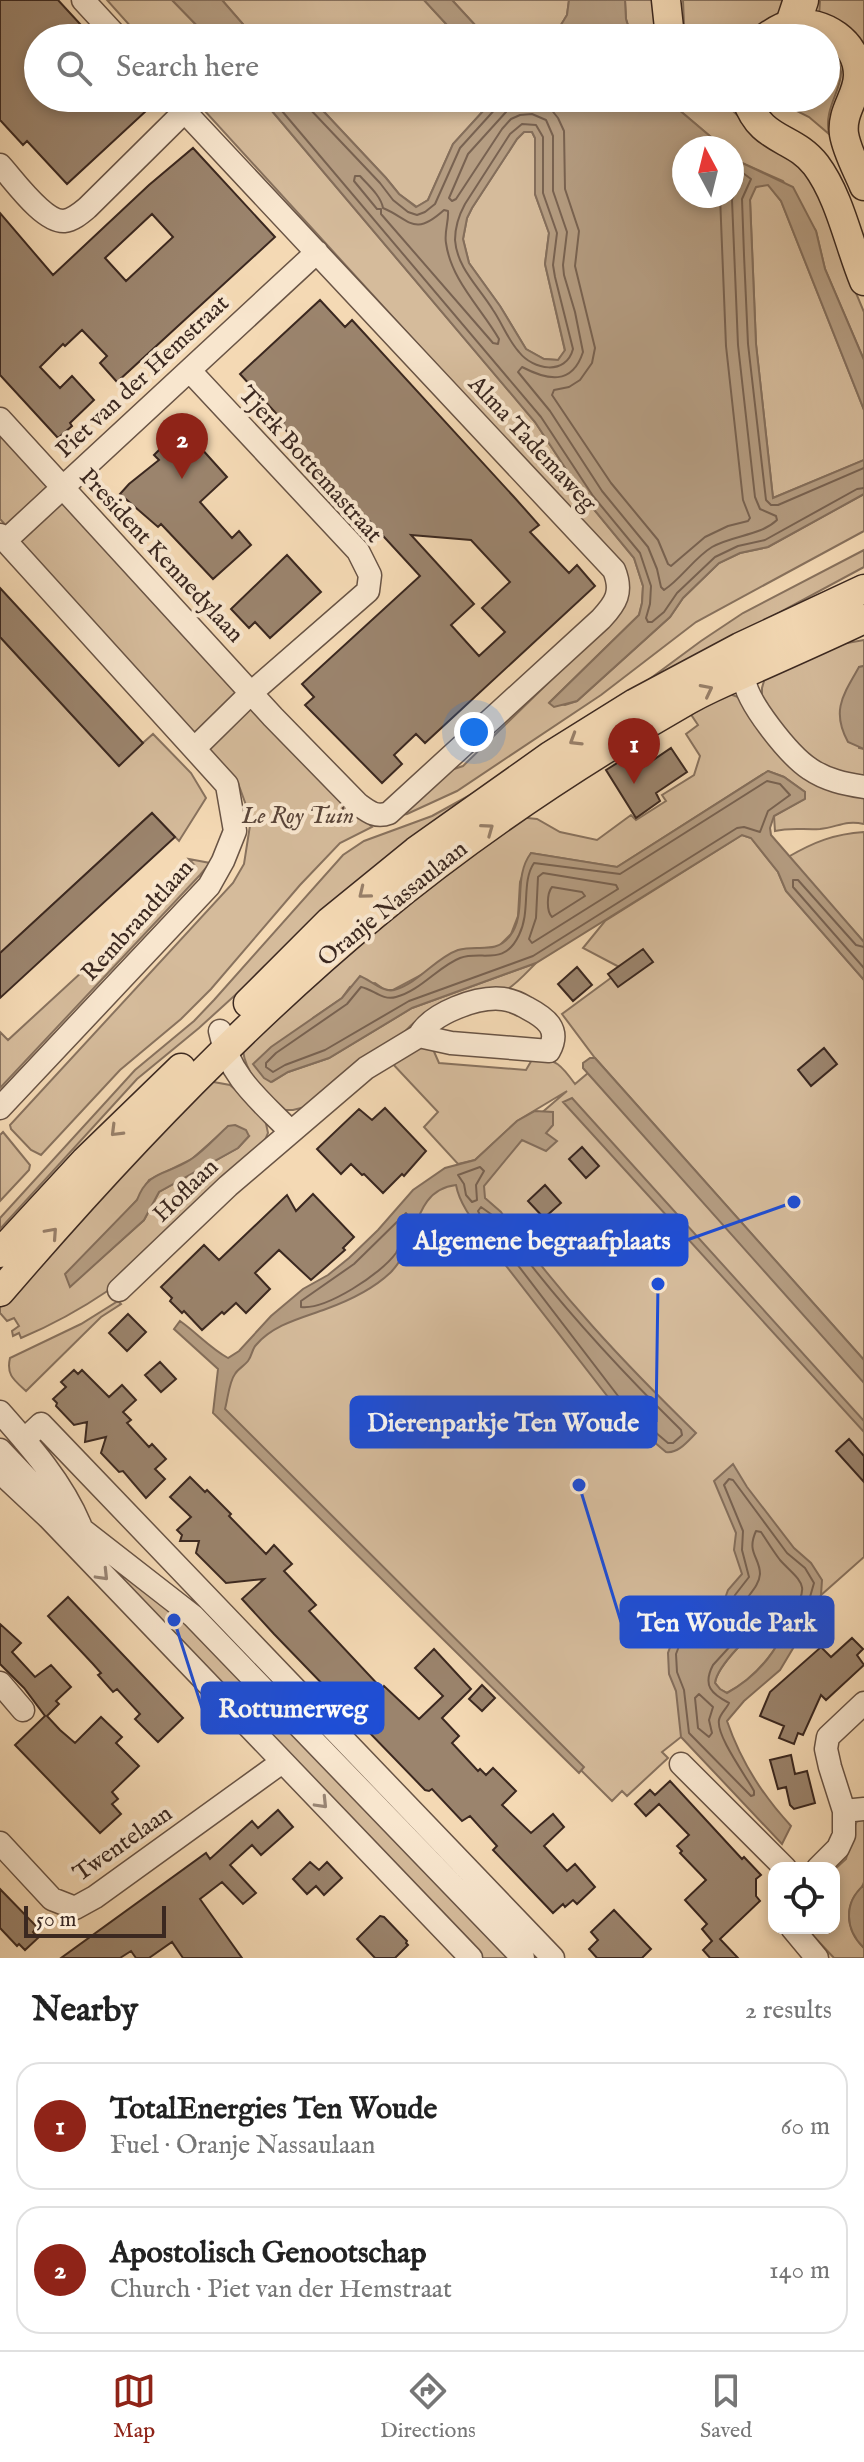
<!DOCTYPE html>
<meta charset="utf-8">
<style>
:root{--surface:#fff;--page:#f2f2f2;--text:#222;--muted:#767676;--line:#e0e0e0;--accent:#8f2418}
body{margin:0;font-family:"IM FELL English",serif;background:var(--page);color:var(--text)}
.controls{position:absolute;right:24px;bottom:24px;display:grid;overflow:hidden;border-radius:16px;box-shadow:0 4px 12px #0003}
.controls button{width:72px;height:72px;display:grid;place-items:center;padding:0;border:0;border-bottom:2px solid var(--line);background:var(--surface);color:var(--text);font:40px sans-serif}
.compass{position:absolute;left:672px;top:136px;width:72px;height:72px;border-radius:50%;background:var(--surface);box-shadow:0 4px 12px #0003;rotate:353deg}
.scale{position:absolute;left:24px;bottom:20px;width:142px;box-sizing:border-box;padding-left:8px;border:4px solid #3b2820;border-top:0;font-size:22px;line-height:28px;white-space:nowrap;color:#3b2820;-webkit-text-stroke:6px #f8e6ce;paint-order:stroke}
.you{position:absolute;left:474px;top:732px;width:28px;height:28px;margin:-20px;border:6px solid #fff;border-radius:50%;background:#1a73e8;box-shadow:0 0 0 12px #1a73e833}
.badge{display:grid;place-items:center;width:52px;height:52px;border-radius:50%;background:var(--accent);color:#fff;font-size:26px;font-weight:700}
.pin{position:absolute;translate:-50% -66px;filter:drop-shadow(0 2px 4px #0008)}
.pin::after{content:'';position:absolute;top:42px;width:28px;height:24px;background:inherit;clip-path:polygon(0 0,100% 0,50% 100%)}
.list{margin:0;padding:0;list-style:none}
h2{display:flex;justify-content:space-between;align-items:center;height:104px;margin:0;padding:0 32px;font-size:34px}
h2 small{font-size:26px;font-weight:400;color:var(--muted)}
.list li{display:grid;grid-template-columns:52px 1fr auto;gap:24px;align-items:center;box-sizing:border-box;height:128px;margin:0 16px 16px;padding:0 16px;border:2px solid var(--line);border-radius:24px}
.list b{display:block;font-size:30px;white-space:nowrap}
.list p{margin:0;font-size:26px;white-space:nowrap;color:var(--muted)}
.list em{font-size:26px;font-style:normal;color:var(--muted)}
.icon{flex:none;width:44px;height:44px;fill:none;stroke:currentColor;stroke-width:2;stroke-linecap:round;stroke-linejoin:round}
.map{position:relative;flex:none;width:864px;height:1958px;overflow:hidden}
.search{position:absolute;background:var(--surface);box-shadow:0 4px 12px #0003;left:24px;right:24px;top:24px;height:88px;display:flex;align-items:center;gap:20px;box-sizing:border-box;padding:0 28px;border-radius:44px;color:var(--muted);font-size:30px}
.sheet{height:392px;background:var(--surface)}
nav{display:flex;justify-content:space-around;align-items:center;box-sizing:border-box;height:112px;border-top:2px solid var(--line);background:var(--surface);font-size:22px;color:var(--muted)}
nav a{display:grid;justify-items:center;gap:4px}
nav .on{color:var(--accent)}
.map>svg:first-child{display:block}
.green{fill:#d5bb9b;stroke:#88725e;stroke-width:2;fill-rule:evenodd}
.water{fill:#b59d82;stroke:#846e5b;stroke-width:2;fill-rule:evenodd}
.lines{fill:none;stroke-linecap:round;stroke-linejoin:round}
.shore{stroke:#786251;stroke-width:2}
.building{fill:#9b846d;stroke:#3b2820;stroke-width:2;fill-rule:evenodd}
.minor-casing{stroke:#695445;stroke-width:25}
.major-casing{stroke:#3b2820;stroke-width:31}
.highway-casing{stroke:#3b2820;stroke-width:37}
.minor{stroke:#f8e6ce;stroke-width:22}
.major{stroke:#f4d9b4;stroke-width:28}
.highway{stroke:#f4d9b4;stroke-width:34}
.oneway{stroke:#98806a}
.oneway2{stroke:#9a8777}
.labels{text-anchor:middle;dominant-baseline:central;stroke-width:8;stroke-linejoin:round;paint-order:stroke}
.street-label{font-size:24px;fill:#3b2820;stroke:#f8e6ce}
.park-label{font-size:24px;font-style:italic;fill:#5a4539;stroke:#f8e6ce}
.leader{fill:none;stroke:#1d4ed8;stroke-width:3}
.callout-dot{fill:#1d4ed8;stroke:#f8e6ce;stroke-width:3}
.callout{fill:#1d4ed8;stroke:#1d4ed8;stroke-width:3}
.callout-label{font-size:26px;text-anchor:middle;font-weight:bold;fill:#fff}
</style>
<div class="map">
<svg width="864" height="1958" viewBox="0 0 864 1958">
<rect width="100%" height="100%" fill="#f4d9b4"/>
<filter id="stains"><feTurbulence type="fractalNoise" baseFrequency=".0025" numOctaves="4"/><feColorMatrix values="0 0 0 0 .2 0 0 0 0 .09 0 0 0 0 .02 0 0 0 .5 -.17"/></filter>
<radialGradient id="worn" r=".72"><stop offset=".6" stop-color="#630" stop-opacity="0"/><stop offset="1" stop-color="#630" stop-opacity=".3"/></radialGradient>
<path class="green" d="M107 0H172L209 38H141Z
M222 0H424L448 26 436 38H255Z
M452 0H569L567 15 553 38H487Z
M625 0H657L660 38H632L626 19Z
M683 0H793L787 9 749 38H692L684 24Z
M820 0H864V55L819 17Z
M826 49C862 75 821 98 829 134L809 117 785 105 780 98H826Z
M193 98H261L535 422 587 501 634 558 643 586 642 603 639 615 550 702 565 705 577 701 670 617 683 598 719 563 740 553 768 547 864 494V531L696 622 601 695 457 791 407 814 391 817 451 770 463 766 618 615 627 591 518 454Z
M311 98H495L453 144 428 200 417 207 399 194 386 178Z
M665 98H708L733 111 757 134 815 175 848 274 864 312V360L825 269 816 231 783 181 742 163 732 155V148H724Z
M524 132H532L535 138V194L549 233 545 264 565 351 558 360 544 359 526 349 500 306 469 263 463 239 467 218 472 208 517 139Z
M768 184 781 201 864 410V460L773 498 756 344 750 199 755 187Z
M0 427 372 827 340 843 300 885 211 989 181 1019 120 1070 41 1155 31 1150 11 1129 10 1125 233 883 244 864 251 819 238 783 0 519Z
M864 550V567L632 692 701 641 743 613Z
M0 637 118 765 153 734 191 773 206 798 179 841 152 813 0 953Z
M864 640V666L859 667V748L864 749V781L821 767 791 744 762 698V688L766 674 814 649Z
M727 693 738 697 773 743 864 795V824C845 820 838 827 820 829 804 830 791 827 775 831L774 816 804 799 805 792 784 777 768 771 617 867 531 853 520 882 518 916 511 934 498 947 459 950 425 973 393 990H385L375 983 350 987 342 998 313 1018 272 1082 288 1072 329 1058 412 1008 536 963C526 973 515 986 503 992 494 996 481 994 472 996 444 1002 420 1013 402 1035L338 1077 305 1107 293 1110H284C266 1096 246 1074 243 1051L349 942 518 817 537 819 560 832 597 840 631 815 636 820 666 801 662 795 694 775 700 756 686 734 698 725 690 713Z
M492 783 321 917 199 1028 137 1079 0 1229V1218L135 1070 194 1021 214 1000 343 855 364 841 432 816Z
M864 832V942L788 857C814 842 834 834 864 832Z
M742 835 751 838 778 872 786 891 864 980V1360L595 1058 562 1014 623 969 583 948 605 921Z
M189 859 210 863 200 875 0 1088V1032L8 1040 196 867Z
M419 1045 432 1047 439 1063 526 1070 533 1058C556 1058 562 1066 575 1084L594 1068 864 1370V1557L803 1611 766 1597 699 1669 681 1737 662 1752 668 1758 627 1796 622 1791 612 1801 221 1413 227 1371 270 1326 345 1287 436 1182 496 1152 567 1091 517 1121 475 1160 458 1164 424 1127 438 1112 390 1061Z
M208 1081 230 1085 260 1111 265 1119 268 1133 263 1145 109 1290C81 1309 52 1325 21 1338L19 1333 13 1336 12 1331 19 1326 14 1318 7 1321 0 1313V1300ZM228 1127 249 1136 238 1148 159 1192 144 1220 70 1286 121 1218 137 1200 149 1180 192 1159Z
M3 1132 30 1165 29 1170 0 1201V1135Z
M118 1301 121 1304 101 1317 26 1391C14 1380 6 1375 10 1358L81 1324Z
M94 1551 185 1623 311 1749 508 1958H476Z
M770 1621 782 1637C769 1660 751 1680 727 1693L719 1689 715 1683C717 1666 754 1629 770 1621Z
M864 1818C864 1838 864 1862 864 1882 863 1887 858 1892 854 1897 844 1915 850 1934 864 1948V1958H834L806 1928H834V1870L846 1859 856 1822Z"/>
<path class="water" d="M172 0H222L255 38H209Z
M424 0H452L487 38H436L448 26Z
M569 0H625L626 19 632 38H553L567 15Z
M261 98H311L386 178 399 194 416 207 428 200 453 144 495 98H665L724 148H684V196H732V155L742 163 793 187 816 231 825 269 864 360V410L781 201 768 185 756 187 750 200 756 344 773 498 864 460V494L768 547 740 553 719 563 683 598 670 617 577 701 554 707 549 703 639 615 642 603 643 586 634 558 587 501 535 422ZM524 132H532L535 138V194L549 233 545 264 565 350 558 360 544 359 526 349 500 306 469 263 463 239 467 218 472 208 517 139Z
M864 666V749L848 742C831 711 843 695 859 667Z
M768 771 784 777 805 792V799L774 816 770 828 771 835 864 942V980L786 891 778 872 751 838 742 835 536 963 412 1008 329 1058 288 1072 271 1082 264 1078 253 1064 271 1047 342 998 360 976C370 980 384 993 394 990 419 983 435 958 458 950 478 944 495 955 510 936 528 912 512 878 531 853L617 867Z
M590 1058H595L864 1360V1383L583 1068V1063Z
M572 1098 864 1421V1432L563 1102Z
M535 1111 553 1112V1125L546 1133 557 1141 546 1151 522 1140 484 1186 485 1198 501 1212C558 1293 625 1364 696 1433 688 1441 678 1454 666 1452L622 1415 500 1258C486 1234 461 1212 456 1185 411 1190 419 1245 390 1273 373 1289 348 1301 326 1309 302 1318 274 1324 256 1345 252 1349 252 1356 248 1361 244 1366 238 1369 235 1374 229 1382 228 1398 225 1409L584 1767 579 1773 213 1413 218 1369 174 1329 180 1321C197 1333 210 1348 228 1358L239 1351 271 1316 303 1289 328 1275 349 1258 378 1230 413 1190 445 1168 475 1160 517 1121Z
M235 1125 246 1130 249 1136 238 1148 159 1192 144 1220 70 1287 65 1274 137 1200C148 1170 167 1175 190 1160 204 1151 216 1137 228 1126Z
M733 1464 747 1487 794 1548 811 1563 822 1580 821 1595 810 1620 780 1670 744 1701 727 1721C740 1759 763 1796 791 1826L782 1844 681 1737 676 1691 669 1674 668 1653 678 1625 700 1639 713 1632 728 1590 742 1574 734 1550 736 1533 714 1481ZM770 1621 782 1636C770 1660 751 1680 727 1693L720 1689 715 1683C717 1666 754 1628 770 1621Z
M864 1885V1948C845 1930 843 1903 864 1885Z"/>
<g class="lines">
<path class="shore" d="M271 98 541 417 593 496 640 553 651 586 650 604 646 618 648 622H652L664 612 677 593 715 557 738 546 765 540 857 489 864 488
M306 98 308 107 380 183 393 200 408 212 417 215 425 212 435 204 460 148 498 106 500 98
M510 98 506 112 468 154 449 198 452 201 456 199 502 129 511 119 520 115 532 114 546 120 553 136V191L567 232 563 265 564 275 575 312 583 352C572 386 547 380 522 367L518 372 550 411 602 491 648 547 657 569 661 587 664 590C681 579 694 558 712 547 733 535 760 536 777 520L776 516 760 509 755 497 738 345 732 200 737 183 732 178
M522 98 525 102 539 103 550 108 558 118 564 131 565 189 579 231 575 266 595 348 592 363 580 380 569 387 554 390 552 395 611 483 658 540 668 564 671 566 705 537 728 526 748 521 750 518 743 500 726 346 720 196
M522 124 536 125 543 137V193L557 233 553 265 555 277 573 349C566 376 533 370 519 352 508 340 502 323 493 310 479 287 457 268 455 240 455 228 459 215 465 204L510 134Z
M732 165 751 179 742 199 744 255 748 344 766 500 771 505H778L864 468
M355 176H360C368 185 381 196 383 208 410 219 413 238 444 210L448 211C449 221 444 232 446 243 451 280 481 308 499 339L498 344 493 343 381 214V209H377L354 181Z
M767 781 780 784 790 795 768 811 760 832 744 827 737 828 533 956 409 1001 325 1050 285 1065 273 1072 266 1067V1063L276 1053 347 1004 361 987C373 989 382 1001 396 997 420 991 439 966 460 958 482 950 504 967 519 935 531 911 521 882 534 863L620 874Z
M543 873 616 885 618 889 532 943 529 939 536 918 538 877Z
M552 887 582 892 585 896 552 917C546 911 547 893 552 887Z
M864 947 856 945 798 880H793V887L864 968
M480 1167 484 1171 476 1185 477 1200 472 1202 466 1195 464 1184 458 1175Z
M481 1207 495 1217C550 1295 614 1364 681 1430L682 1435 673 1443H668L628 1409 481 1217 478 1211Z
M406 1213 410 1218C405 1229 402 1243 396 1253 381 1274 326 1310 301 1307V1301L354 1264Z
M729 1479 733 1480 787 1553 805 1568 814 1583 808 1604 793 1630H788L772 1614H766L754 1620 713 1665C702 1686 712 1694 729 1703 727 1708 720 1714 719 1720 716 1736 746 1776 754 1791V1795L751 1796 689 1733 684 1690 677 1672 676 1654 681 1641 685 1639 701 1646 718 1638 735 1595 749 1577 742 1550 743 1531 724 1485Z
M756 1531 761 1532C767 1541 773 1551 780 1560 799 1581 813 1584 791 1614 770 1605 767 1596 744 1616L739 1614C742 1599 759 1589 760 1574 760 1557 746 1553 756 1531Z
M699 1694 713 1707 709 1720 712 1733 709 1737 698 1728 695 1698Z"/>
</g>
<path class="building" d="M0 0H58L93 38H38V98H133L146 111 67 184 27 141 23 145 0 120Z
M193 148 275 237 117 382 100 363 107 356 82 330 65 346 63 344 40 367 60 388 72 376 94 400 70 423 72 426 58 438 0 375V213L53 275 149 185ZM152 214 173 237 126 281 105 258Z
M320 300 345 327 352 320 514 497 539 525 530 532 569 573 577 565 595 586 425 743 416 734 394 755 402 764 382 783 305 705 314 697 302 684 420 576 281 425 284 422 240 374ZM411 535 471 540 510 582 482 608 505 632 479 656 451 625 474 604Z
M182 427 227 477 200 502 232 538 239 531 251 545 213 579 161 524 158 527 120 494 129 484 159 460 154 455Z
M287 555 321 592 270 638 255 622 249 628 231 609Z
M0 588 143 743 119 766 0 637Z
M671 748 687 772 656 793 660 801 636 818 606 770 630 755 640 769Z
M152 813 175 837 0 998V953Z
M643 949 653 962 618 987 608 974Z
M577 967 592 985 573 1001 558 984Z
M824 1048 837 1064 811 1086 798 1070Z
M385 1108 426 1151 404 1176 402 1174 383 1193 364 1174 362 1175 351 1164 341 1174 317 1149 359 1109 372 1120Z
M582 1147 599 1166 586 1178 569 1159Z
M545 1185 561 1203 544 1218 528 1201Z
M313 1194 354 1237 343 1248 345 1250 311 1280 279 1250 255 1273 270 1289 246 1313 236 1303 224 1314 222 1312 202 1330 184 1311 182 1313 170 1301 172 1298 161 1287 204 1245 219 1260 287 1195 296 1211Z
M128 1314 146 1332 127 1351 109 1333Z
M160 1362 176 1379 161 1392 145 1375Z
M74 1370 78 1374 82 1370 109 1397 122 1385 136 1400 123 1412 131 1420 127 1423 149 1447 152 1444 166 1459 155 1469 165 1479 146 1498 123 1471 119 1472 101 1453 106 1437 85 1442 87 1422 74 1425 56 1406 57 1403 53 1399 66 1387 61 1382Z
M849 1439 864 1456V1482L836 1451Z
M190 1477 205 1492 207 1490 231 1514 229 1516 266 1554 274 1545 292 1564 284 1571 316 1605 309 1611 382 1689 384 1686 419 1719 443 1696 415 1668 434 1649 471 1689 442 1718 459 1736 452 1743 478 1771 480 1769 486 1775 493 1768 516 1791 502 1805 531 1833 553 1814 564 1827 544 1846 567 1871 575 1864 595 1887 577 1904 573 1900 565 1907 563 1904 553 1913 493 1850 497 1846 470 1816 462 1821 432 1789 429 1791 425 1790 274 1634 242 1599 264 1579 226 1583 196 1553 199 1541H180L182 1535 177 1530 191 1517 170 1497Z
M68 1597 183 1718 158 1742 135 1719 140 1714 117 1689 113 1692 98 1675 101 1673 93 1664 48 1616Z
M0 1624 21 1643 12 1652 35 1677 51 1665 71 1687 56 1701 59 1704 47 1716 60 1730 75 1743 101 1717 122 1737 116 1743 139 1766 112 1792 118 1799 112 1804 121 1814 100 1833 15 1745 45 1716 24 1688 0 1664Z
M852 1638 863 1649 857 1655 864 1665 826 1700 821 1695 803 1735 798 1733 794 1744 779 1738 784 1726 760 1716 770 1692 821 1647 831 1657Z
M482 1685 495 1698 482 1711 469 1699Z
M791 1755 795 1774 807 1771 815 1803 794 1809 790 1805 786 1787 778 1789 770 1760Z
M670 1781 742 1859 744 1857 761 1875 756 1879V1896L760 1901 720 1939 738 1958H710L703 1950 712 1941 702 1929 707 1924 685 1900 706 1880 680 1853 682 1851 677 1846 689 1835 659 1804 646 1816 635 1804 650 1790 655 1795Z
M278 1810 293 1827 261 1855 252 1845 230 1865 256 1893 243 1904 222 1882 200 1899 242 1958H183L172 1942 149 1958H136L131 1951 120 1958H61L206 1853 210 1859 252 1821 258 1828Z
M310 1862 319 1870 327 1862 342 1878 324 1895 316 1886 307 1894 293 1879Z
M0 1889 37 1927 33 1932 38 1938 25 1950 19 1944 17 1946 0 1928Z
M614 1910 651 1949 642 1958H597L589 1949 598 1940 591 1932Z
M380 1916 384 1917 407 1941 406 1943 408 1945 395 1958H375L357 1939Z"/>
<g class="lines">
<g class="minor-casing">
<path id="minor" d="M83 0 118 38
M0 165C14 180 43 222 64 221 73 220 81 213 87 208L185 111
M190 371 358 551 370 575 368 591 251 693 195 748
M0 419 273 717 358 804C369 812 376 818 389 813L601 619C616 603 623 592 614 570L172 98
M0 535 227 785 235 831 223 861 209 886 0 1108
M5 541 317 252
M749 660C747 666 744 672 744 678 746 702 790 756 810 769 826 780 845 784 864 787
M220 1031C229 1077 260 1100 291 1132
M119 1290 228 1186 366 1068 419 1036C431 1013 478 996 503 999 512 1000 520 1004 527 1008 546 1018 561 1029 549 1051L451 1043 419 1036
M0 1412C31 1447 62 1482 80 1525
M24 1440 41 1424 553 1958
M0 1450 57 1510 193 1616 523 1958
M4 1476 49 1518 471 1958
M0 1683 23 1710
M681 1764 785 1868
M844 1811 864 1809
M0 1843 52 1899 75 1908 95 1897 282 1762
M818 1868 838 1848 844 1835V1811L830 1767 826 1749 828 1737 864 1703
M792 1928 817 1958"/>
</g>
<g class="major-casing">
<path id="major" d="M666 0 669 28 673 38
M765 38C773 32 782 26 793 24 823 20 858 42 858 75 858 96 841 111 844 134 847 152 857 169 864 186
M746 98C761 143 793 135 816 165 840 197 849 245 864 281
M248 1003 330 921 416 851 550 756 635 703 740 647 864 589
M0 1253 85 1161 181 1068
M0 1292C115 1158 238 1028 374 915 469 836 581 761 688 700 706 690 724 682 743 674 783 656 824 638 864 619"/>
</g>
<g class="highway-casing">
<path id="highway" d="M793 24 801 0"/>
</g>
<use href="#minor" class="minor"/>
<use href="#major" class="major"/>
<use href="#highway" class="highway"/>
</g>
<defs><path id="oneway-chevron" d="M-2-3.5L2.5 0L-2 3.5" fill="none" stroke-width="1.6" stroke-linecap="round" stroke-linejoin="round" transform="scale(2)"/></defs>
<g class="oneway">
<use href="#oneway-chevron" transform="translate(707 690) rotate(-27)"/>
<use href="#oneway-chevron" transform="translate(575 740) rotate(148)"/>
<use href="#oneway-chevron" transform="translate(488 829) rotate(-36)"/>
<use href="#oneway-chevron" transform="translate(364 893) rotate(141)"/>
<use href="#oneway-chevron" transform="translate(116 1131) rotate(135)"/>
<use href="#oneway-chevron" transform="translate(52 1233) rotate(-48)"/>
</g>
<g class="oneway2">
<use href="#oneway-chevron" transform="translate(103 1575) rotate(46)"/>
<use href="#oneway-chevron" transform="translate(322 1803) rotate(46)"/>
</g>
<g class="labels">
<g class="street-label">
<text transform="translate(143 377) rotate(-43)">Piet van der Hemstraat</text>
<text transform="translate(532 444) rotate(47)">Alma Tademaweg</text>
<text transform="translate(310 465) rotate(48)">Tjerk Bottemastraat</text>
<text transform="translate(161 556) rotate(47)">President Kennedylaan</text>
<text transform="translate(393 904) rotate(-39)">Oranje Nassaulaan</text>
<text transform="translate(138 921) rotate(-48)">Rembrandtlaan</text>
<text transform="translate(186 1191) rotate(-44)">Hoflaan</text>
<text transform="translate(123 1844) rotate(-35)">Twentelaan</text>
</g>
<g class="park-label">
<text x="298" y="816">Le Roy Tuin</text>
</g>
</g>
<path class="leader" d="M794 1202L687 1240M658 1284L656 1422M579 1485L621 1622M174 1620L202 1708"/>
<g class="callout-dot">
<circle cx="794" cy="1202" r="8"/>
<circle cx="658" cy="1284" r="8"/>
<circle cx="579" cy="1485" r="8"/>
<circle cx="174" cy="1620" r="8"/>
</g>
<g class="callout">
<rect x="398" y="1215" width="289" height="50" rx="8"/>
<rect x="351" y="1397" width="305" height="50" rx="8"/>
<rect x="621" y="1597" width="212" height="50" rx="8"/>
<rect x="202" y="1683" width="181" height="50" rx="8"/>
</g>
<g class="callout-label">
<text x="542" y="1249">Algemene begraafplaats</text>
<text x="503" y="1431">Dierenparkje Ten Woude</text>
<text x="727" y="1631">Ten Woude Park</text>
<text x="293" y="1717">Rottumerweg</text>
</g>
<rect width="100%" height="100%" filter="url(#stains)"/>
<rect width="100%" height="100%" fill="url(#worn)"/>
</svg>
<div class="controls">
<button><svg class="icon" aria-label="locate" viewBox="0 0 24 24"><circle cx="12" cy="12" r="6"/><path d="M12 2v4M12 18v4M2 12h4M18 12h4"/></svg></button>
</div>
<svg class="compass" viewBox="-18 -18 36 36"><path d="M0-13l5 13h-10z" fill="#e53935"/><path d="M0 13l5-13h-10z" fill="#767676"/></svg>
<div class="scale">50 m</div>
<div class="you"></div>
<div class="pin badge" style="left:634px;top:784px">1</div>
<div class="pin badge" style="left:182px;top:479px">2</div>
<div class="search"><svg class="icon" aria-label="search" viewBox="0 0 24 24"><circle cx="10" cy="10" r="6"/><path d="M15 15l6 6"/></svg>Search here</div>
</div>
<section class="sheet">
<h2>Nearby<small>2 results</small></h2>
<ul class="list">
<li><span class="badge">1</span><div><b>TotalEnergies Ten Woude</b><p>Fuel · Oranje Nassaulaan</p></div><em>60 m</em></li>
<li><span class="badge">2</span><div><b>Apostolisch Genootschap</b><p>Church · Piet van der Hemstraat</p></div><em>140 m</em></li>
</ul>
</section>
<nav>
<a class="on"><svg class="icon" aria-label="map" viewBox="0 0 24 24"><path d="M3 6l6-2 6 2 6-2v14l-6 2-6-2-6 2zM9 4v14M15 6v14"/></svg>Map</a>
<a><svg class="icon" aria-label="directions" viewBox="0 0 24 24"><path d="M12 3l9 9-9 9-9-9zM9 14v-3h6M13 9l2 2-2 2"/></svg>Directions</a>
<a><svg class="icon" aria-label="saved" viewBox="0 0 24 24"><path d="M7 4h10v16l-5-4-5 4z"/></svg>Saved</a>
</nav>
